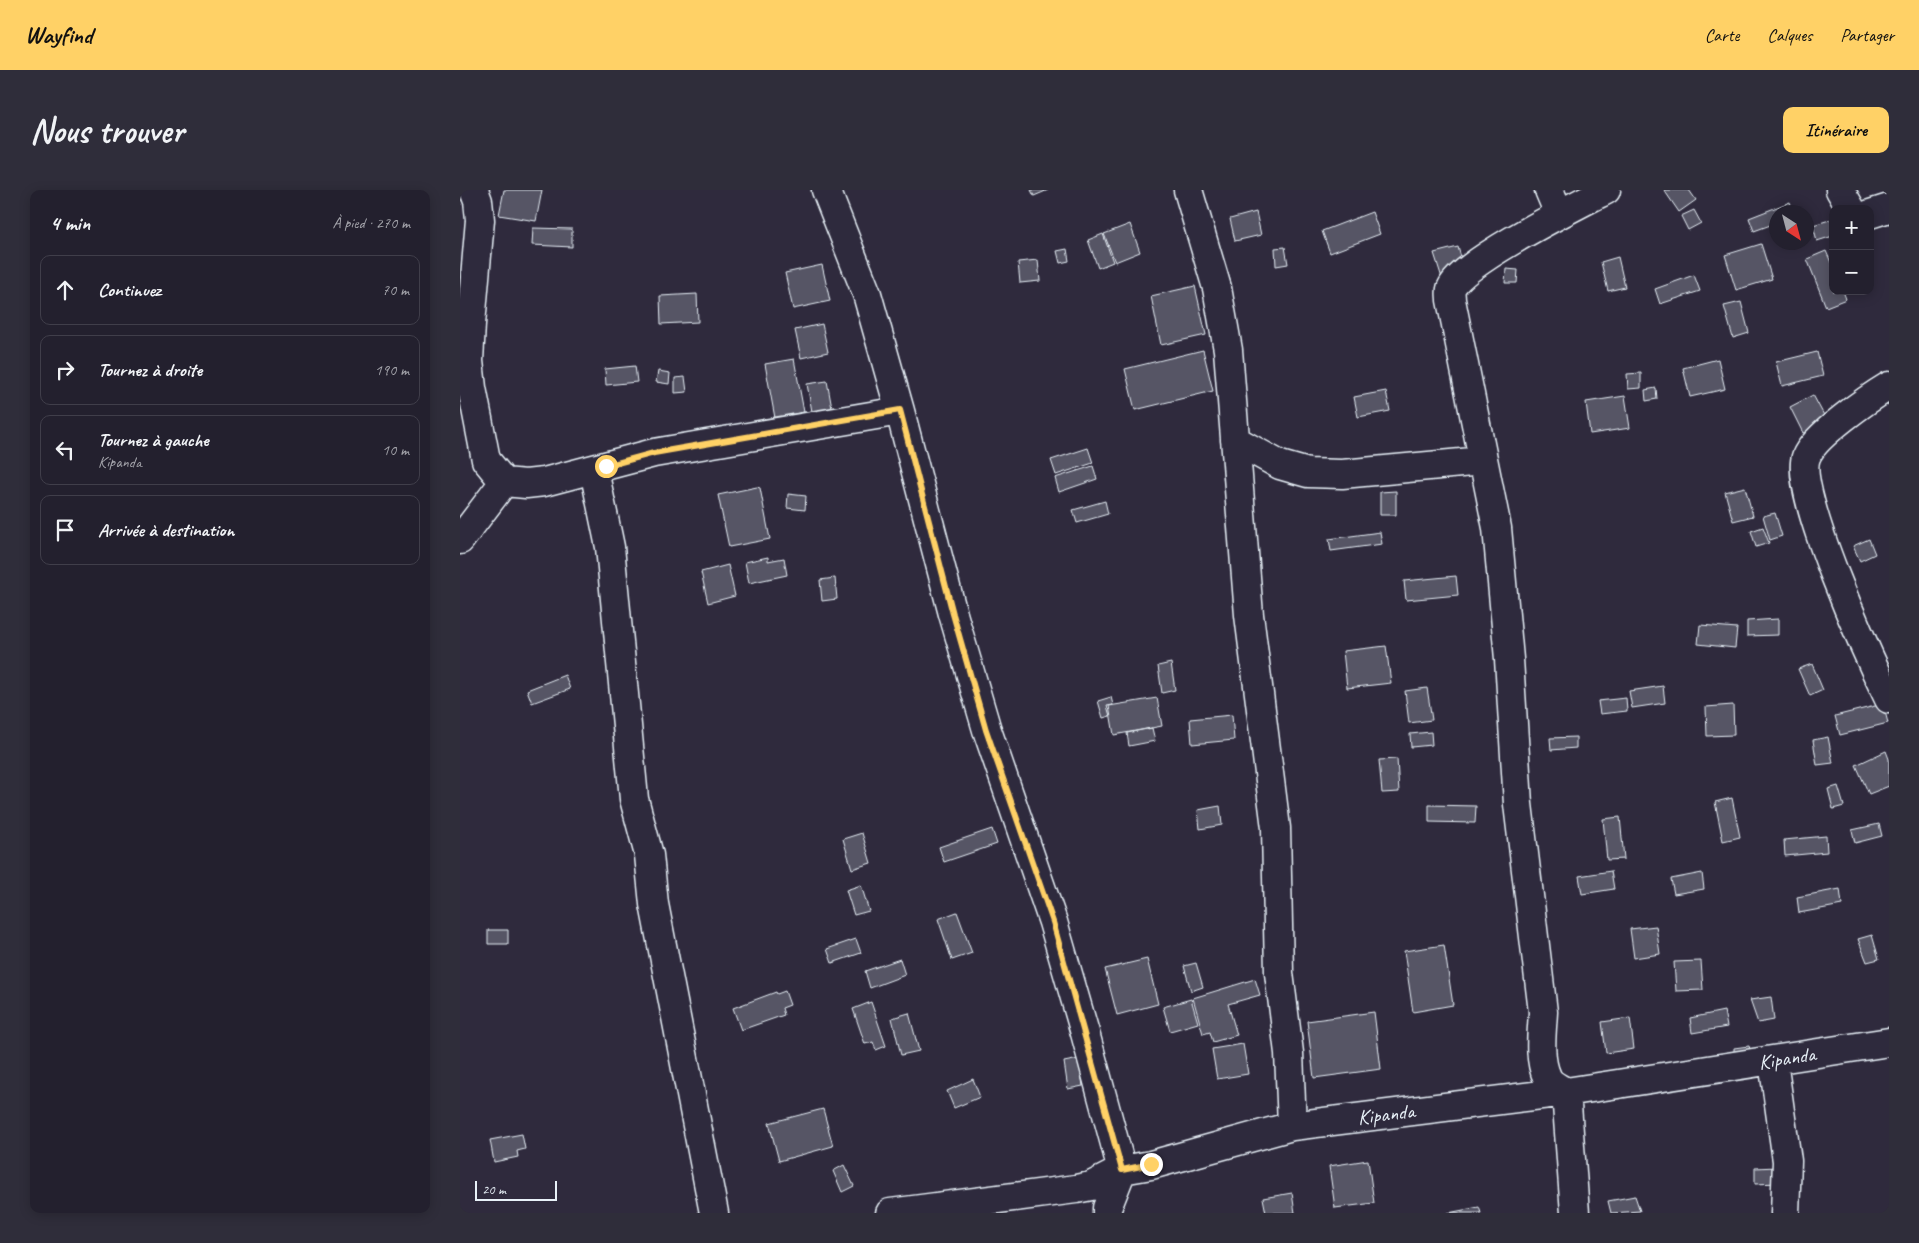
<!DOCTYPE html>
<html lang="fr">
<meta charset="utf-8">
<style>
:root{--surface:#23202e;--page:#2f2d3a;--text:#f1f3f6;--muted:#a3a3aa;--line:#403e4a;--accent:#ffd166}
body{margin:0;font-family:Caveat,sans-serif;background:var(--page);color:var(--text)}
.controls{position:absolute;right:15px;top:15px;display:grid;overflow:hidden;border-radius:10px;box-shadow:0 2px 12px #0003}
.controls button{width:45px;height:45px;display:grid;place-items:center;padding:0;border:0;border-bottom:1px solid var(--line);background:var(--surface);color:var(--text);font:25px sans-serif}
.compass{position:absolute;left:1309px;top:15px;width:45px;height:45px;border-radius:50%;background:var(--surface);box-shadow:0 2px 12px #0003;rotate:144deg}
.scale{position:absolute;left:15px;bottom:12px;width:82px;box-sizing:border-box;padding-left:5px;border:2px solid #e8f1f8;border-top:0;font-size:14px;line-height:18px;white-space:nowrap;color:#e8f1f8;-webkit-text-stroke:4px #2f2a3d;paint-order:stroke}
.stop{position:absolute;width:15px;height:15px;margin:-11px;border:4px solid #ffd166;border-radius:50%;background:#fff}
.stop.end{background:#ffd166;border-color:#fff;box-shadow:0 1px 5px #0008}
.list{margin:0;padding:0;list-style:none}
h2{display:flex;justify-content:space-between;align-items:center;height:65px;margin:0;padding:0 20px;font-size:21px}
h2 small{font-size:16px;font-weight:400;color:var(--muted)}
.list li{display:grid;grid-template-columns:32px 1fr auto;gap:15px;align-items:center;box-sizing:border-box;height:70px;margin:0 10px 10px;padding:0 10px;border:1px solid var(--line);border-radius:10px}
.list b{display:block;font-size:19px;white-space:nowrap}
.list p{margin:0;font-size:16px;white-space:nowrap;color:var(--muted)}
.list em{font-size:16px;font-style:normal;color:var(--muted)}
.icon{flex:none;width:28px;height:28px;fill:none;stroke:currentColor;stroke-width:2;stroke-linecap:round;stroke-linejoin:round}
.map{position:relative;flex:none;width:1429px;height:1023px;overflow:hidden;border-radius:10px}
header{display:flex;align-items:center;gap:30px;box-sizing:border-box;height:70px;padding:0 25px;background:var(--accent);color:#111}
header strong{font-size:24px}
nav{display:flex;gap:28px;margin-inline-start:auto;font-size:18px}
.intro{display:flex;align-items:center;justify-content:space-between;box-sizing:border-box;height:120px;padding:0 30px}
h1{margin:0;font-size:35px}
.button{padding:12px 22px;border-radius:10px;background:var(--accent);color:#111;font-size:18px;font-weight:700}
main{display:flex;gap:30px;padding:0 30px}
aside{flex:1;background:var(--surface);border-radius:10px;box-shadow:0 2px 12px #0003}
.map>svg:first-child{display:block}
.building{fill:#575565;stroke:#e8f1f8}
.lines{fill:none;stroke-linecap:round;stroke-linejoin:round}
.minor-casing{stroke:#e8f1f8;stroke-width:31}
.minor{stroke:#2f2a3d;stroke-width:28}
.route{stroke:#ffd166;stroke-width:6}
.labels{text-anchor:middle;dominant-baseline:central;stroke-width:4;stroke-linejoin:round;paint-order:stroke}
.street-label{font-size:21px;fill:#e8f1f8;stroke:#2f2a3d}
</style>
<header>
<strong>Wayfind</strong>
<nav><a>Carte</a><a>Calques</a><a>Partager</a></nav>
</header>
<div class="intro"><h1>Nous trouver</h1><a class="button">Itinéraire</a></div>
<main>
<aside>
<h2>4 min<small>À pied · 270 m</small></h2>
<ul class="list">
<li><svg class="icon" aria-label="ahead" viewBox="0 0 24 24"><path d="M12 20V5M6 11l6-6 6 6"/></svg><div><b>Continuez</b></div><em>70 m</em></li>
<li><svg class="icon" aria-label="right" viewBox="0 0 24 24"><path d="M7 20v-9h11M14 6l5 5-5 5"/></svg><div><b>Tournez à droite</b></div><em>190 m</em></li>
<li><svg class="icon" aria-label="left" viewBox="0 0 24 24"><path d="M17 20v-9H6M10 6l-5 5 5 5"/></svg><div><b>Tournez à gauche</b><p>Kipanda</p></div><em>10 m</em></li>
<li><svg class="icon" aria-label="arrive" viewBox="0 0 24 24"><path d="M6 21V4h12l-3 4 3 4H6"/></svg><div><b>Arrivée à destination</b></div></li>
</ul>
</aside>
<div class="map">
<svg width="1429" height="1023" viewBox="0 0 1429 1023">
<rect width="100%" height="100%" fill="#2f2a3d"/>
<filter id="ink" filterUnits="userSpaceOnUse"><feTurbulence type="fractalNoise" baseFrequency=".02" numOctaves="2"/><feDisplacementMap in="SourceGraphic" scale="10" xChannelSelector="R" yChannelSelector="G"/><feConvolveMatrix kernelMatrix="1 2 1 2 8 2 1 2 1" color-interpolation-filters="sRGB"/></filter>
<g filter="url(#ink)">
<path class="building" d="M44 0H82L76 31 39 25Z
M571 0H588L574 6Z
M1204 0H1229L1236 10 1219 22Z
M1330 12 1334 22H1316V33L1294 41 1289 28Z
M1234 20 1241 33 1228 40 1221 26Z
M796 22 801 45 775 51 770 29Z
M912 22 920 44 870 63 862 41Z
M1373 29V46L1357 51 1353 35Z
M670 34 680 62 655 72 644 44Z
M73 38 112 39V57L72 55Z
M643 44 653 72 638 78 628 50Z
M1301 54 1312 89 1276 100 1265 65Z
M825 57 828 74 816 76 815 58Z
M998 57 1005 81 982 88 974 63Z
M607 59 609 71 600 73 597 61Z
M1366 61 1373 77V101H1383L1386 109 1366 117 1347 69Z
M1158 67 1165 97 1148 101 1141 72Z
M578 70 580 91 560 93 558 72Z
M362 75 370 111 333 119 325 83Z
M1046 79 1058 80 1057 93H1045Z
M1234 85 1240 101 1200 114 1195 99Z
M735 96 746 145 701 155 691 106Z
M237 104 238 132 201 134 200 106Z
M1281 112 1289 143 1273 148 1264 116Z
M362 134 368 162 341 168 335 140Z
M743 160 753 201 675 220 665 179Z
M1357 162 1363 186 1322 196 1316 172Z
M334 169 344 222 315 228 305 174Z
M1258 169 1265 199 1230 207 1223 178Z
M175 176 177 192 146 195 145 179Z
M198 181 210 183 209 194 196 192Z
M1181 183V198L1168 199 1167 184Z
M225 187 227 202 215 203V188Z
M367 191 373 224 353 227 347 194Z
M1196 198 1197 209 1186 211 1185 200Z
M926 201 930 221 898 227 894 207Z
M1353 205 1367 231 1343 243 1330 217Z
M1165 206 1170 238 1130 244 1126 212Z
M628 258 633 273 596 285 591 270Z
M633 276 637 289 599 302 595 288Z
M297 297 300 298 310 349 269 357 258 305Z
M1285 297 1293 326 1273 331 1265 302Z
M936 301V325H920V302Z
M328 304 346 306 345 320 327 318Z
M645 311 648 324 617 333 613 320Z
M1315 323 1322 346 1310 350 1303 326Z
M1303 337 1309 353 1296 357 1291 341Z
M920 342 922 354 871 361 869 349Z
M1409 349 1415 364 1400 371 1393 356Z
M308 367V371L324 368 327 385 289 393 285 372Z
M268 375 275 406 248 413 241 382Z
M996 386 998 405 946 410 944 391Z
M375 388 377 409 362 411 360 390Z
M1318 429V445L1287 446V431Z
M1240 435 1277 438 1275 458 1238 454Z
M926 456 931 493 887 498 883 461Z
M711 473 715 500 702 503 698 476Z
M1352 474 1363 500 1350 506 1338 479Z
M105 485 110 499 72 513 67 500Z
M1203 496 1205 513 1172 518 1169 501Z
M967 498 972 530 949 533 945 501Z
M651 507 653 515 647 516 650 526 643 528 638 511Z
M697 508 702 536 654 545 649 516Z
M1166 508 1167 521 1140 524 1138 511Z
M1423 514 1428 533 1380 545 1375 526Z
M1273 515 1274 545 1247 546 1246 517Z
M772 525 774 550 732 554 730 529Z
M692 538 695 551 669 556 667 543Z
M971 542 972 555 951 557 950 544Z
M1116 547V558L1091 560 1090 548Z
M1368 547 1373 573 1357 575 1353 550Z
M1426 561 1429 569V596L1409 604 1396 575Z
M937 569 939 602 922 603 919 570Z
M1378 596 1384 616 1373 619 1368 599Z
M1272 608 1280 647 1263 651 1255 612Z
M969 615 1016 616 1015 633 969 632Z
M760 616 762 635 740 639 738 620Z
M1160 627 1164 669 1147 670 1143 629Z
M1419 634 1422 646 1395 653 1392 640Z
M532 639 537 654 484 672 479 657Z
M402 643 411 673 392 679 383 649Z
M1366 646 1367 662 1325 666 1324 650Z
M1151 681 1154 699 1122 704 1119 686Z
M1242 683 1244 699 1214 704 1211 689Z
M401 695 409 721 394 725 386 700Z
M1380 699 1382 715 1339 723 1337 707Z
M497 722 512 763 492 770 478 729Z
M1196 736 1200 764 1174 768 1170 739Z
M28 740H48V754H28Z
M1412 745 1419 769 1407 772 1398 749Z
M396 749 401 763 372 773 367 759Z
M984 755 993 815 953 822 944 761Z
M440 769 445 785 410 798 405 781Z
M687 769 698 814 657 825 645 779Z
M1241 771 1243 800 1216 801 1214 772Z
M736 773 743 797 731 801 724 776Z
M795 789 800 805 768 814 777 845 753 852 750 842 743 844 733 808Z
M325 801 330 815 322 818 324 825 281 840 273 818 316 802 317 804Z
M1311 807 1314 830 1298 833 1290 810Z
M731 809 738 833 710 841 703 817Z
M411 812 426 856 416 860 413 852 405 854 393 819Z
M1264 821 1267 837 1232 843 1230 828Z
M914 822 921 879 854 888 847 831Z
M449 823 459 861 441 865 432 828Z
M1170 828 1174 859 1146 863 1142 832Z
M783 854 788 884 757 889 752 859Z
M1289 856 1292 865 1274 868V858Z
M619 869 623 896 608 899 604 872Z
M513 889 520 907 494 918 487 901Z
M363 919 373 956 319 971 309 933Z
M62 944 65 959 57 961 58 967 34 972 30 950Z
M908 970 914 1013 875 1018 869 976Z
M384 975 394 996 382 1002 373 981Z
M1317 977 1318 993 1295 994V978Z
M832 1003 835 1023H806L803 1008Z
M1175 1006 1180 1021 1151 1023 1148 1011Z
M1019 1017 1021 1023H988Z"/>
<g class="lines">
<g class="minor-casing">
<path id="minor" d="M14 0 18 11 20 30 11 134 9 171 12 198 26 270 44 292 66 294 84 292 194 263 440 221
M366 0 407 104 440 221 493 424 527 540 593 732 625 843 662 980 647 1018V1023
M728 0 757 98 768 160 789 425 816 638 819 783 829 863 832 936
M1089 0 1099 24
M1380 0 1391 19
M1410 24 1429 18
M1429 196C1409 208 1354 246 1346 267 1333 302 1410 470 1429 509
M775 250 820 275 848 283 882 284 1023 271
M134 280 150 357 174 609 189 665 194 714 254 1023
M0 350 44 292
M1313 871 1327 971 1325 1023
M430 1023 616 999 631 996 662 980 691 975 832 936 1106 902 1429 852
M1115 1023 1106 902C1099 898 1090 894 1087 887 1078 868 1082 841 1083 822L1058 614 1049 469 1037 338 991 110C991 107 990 102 991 99 998 74 1119 14 1146 0"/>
</g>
<use href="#minor" class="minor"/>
</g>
</g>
<g class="lines" filter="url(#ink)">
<path class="route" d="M146 276 194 263 440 220 493 424 526 540 593 732 662 980 691 974"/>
</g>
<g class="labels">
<g class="street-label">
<text transform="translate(1327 868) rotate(-9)">Kipanda</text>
<text transform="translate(926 924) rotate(-7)">Kipanda</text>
</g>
</g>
</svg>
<div class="controls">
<button>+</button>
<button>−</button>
</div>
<svg class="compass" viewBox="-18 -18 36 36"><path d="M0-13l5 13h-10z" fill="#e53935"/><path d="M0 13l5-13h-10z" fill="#a3a3aa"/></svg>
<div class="scale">20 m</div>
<div class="stop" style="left:146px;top:276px"></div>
<div class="stop end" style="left:691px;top:974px"></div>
</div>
</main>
